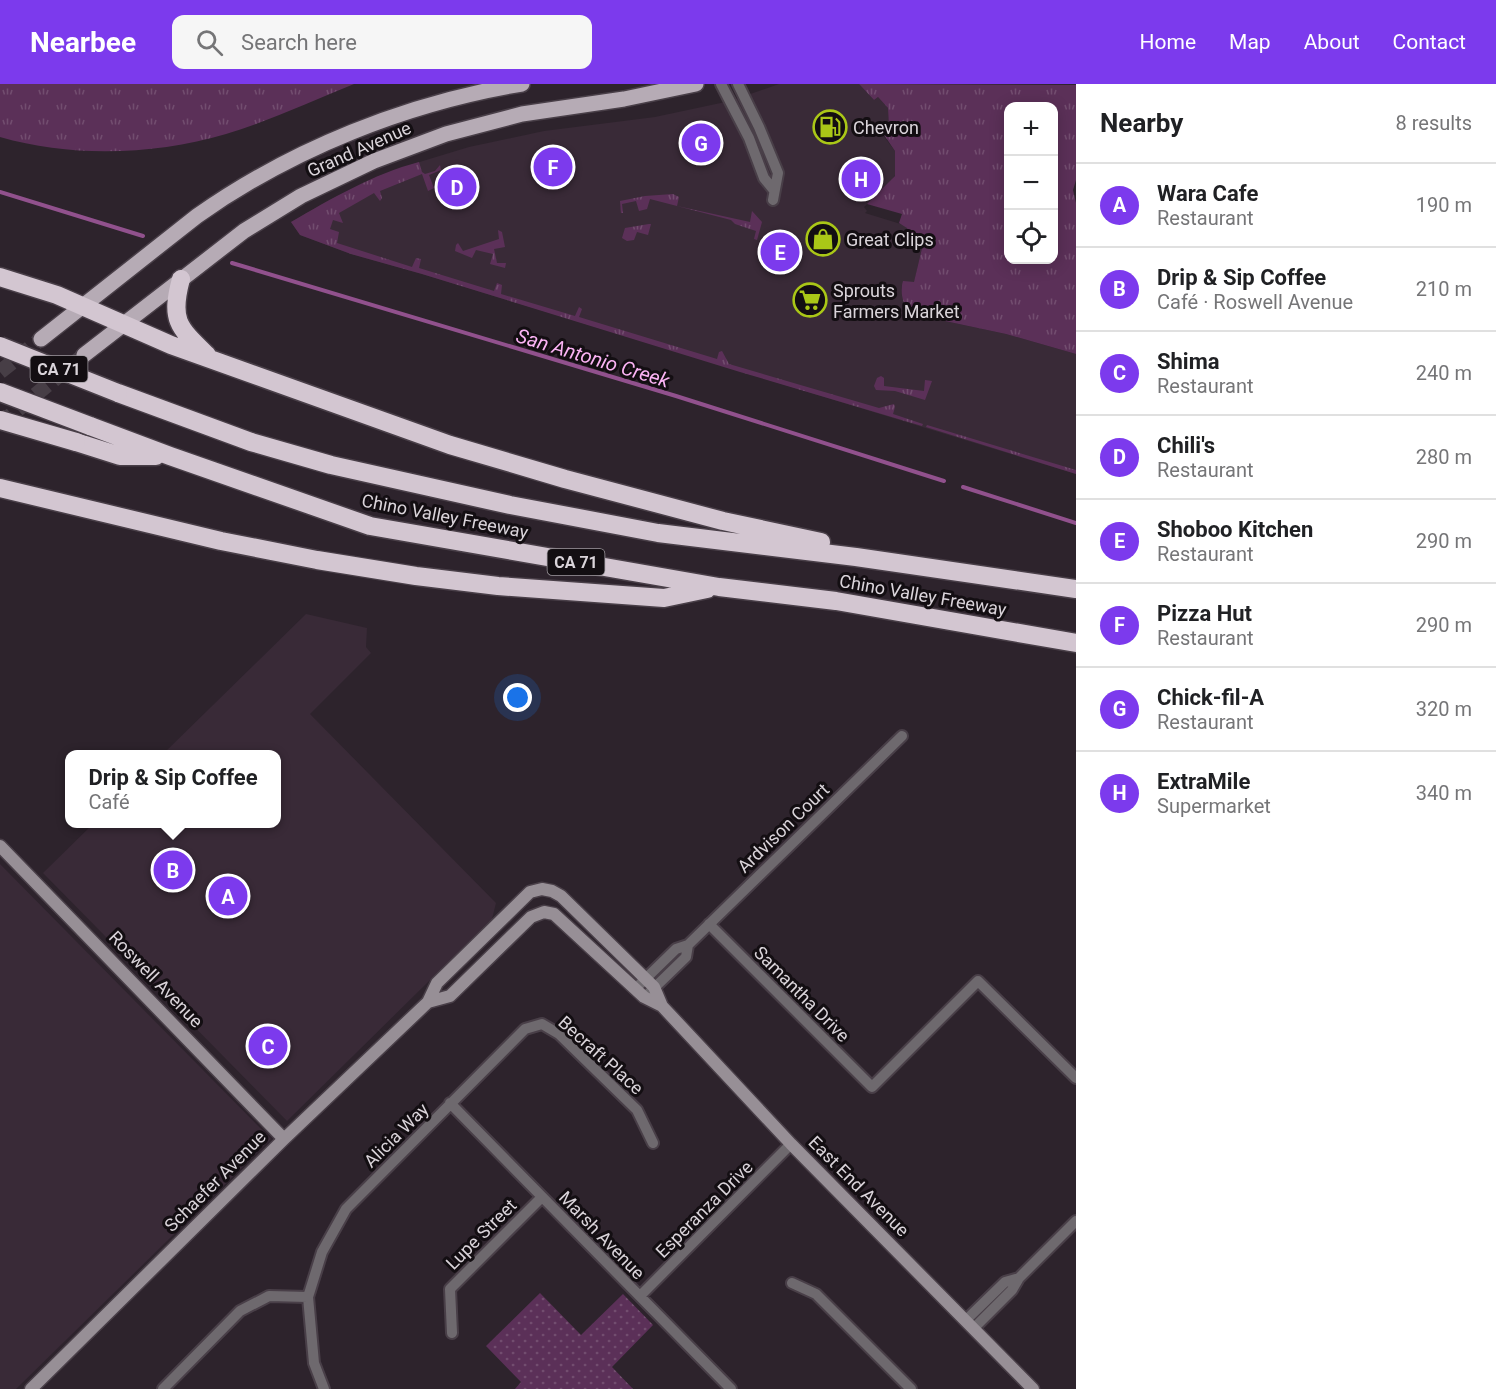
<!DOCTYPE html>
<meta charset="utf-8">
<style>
:root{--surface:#fff;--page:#f6f6f6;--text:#202124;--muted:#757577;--line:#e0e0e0;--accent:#7c3aed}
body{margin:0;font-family:Roboto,sans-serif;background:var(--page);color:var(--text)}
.controls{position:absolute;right:18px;top:18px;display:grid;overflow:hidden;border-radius:12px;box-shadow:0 3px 15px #0003}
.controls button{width:54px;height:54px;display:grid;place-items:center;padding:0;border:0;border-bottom:2px solid var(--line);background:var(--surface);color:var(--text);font:30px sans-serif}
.you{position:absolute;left:518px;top:614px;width:21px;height:21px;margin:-15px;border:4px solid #fff;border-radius:50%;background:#1a73e8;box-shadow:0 0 0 9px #1a73e833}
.badge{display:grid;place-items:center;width:39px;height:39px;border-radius:50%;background:var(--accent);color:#fff;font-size:20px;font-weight:700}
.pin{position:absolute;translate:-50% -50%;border:3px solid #fff;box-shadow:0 2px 6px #0006}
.popup{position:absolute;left:65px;top:666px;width:216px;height:78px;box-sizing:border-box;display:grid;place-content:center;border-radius:12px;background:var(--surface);filter:drop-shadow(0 2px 4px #0005);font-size:20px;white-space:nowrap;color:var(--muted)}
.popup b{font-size:22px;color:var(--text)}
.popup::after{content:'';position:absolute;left:50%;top:100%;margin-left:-12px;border:12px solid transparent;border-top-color:var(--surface)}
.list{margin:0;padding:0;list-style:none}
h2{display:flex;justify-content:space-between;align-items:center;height:78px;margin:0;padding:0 24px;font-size:26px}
h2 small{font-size:20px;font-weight:400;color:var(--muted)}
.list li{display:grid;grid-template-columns:39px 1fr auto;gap:18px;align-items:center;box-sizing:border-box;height:84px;padding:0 24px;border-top:2px solid var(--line)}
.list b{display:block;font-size:22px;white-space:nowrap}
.list p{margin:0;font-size:20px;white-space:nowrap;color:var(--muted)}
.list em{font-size:20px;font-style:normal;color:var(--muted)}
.icon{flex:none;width:33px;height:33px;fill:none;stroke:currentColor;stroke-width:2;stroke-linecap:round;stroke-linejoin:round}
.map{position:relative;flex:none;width:1076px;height:1305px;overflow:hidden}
header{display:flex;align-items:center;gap:36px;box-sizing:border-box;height:84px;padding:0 30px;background:var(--accent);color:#fff}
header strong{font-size:28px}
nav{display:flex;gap:33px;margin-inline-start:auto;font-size:21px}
.search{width:420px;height:54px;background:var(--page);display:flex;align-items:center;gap:15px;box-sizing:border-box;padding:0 21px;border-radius:12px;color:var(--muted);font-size:22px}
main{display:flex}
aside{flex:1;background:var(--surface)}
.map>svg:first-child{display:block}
.built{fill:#392a37}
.grass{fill:url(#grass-tufts);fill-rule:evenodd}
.park{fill:url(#park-dots)}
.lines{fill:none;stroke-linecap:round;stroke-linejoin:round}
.stream{stroke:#91518d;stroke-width:4}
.primary-tunnel{stroke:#473e46;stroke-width:15;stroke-dasharray:15 8;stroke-linecap:butt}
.street-casing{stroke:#493f48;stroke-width:14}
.secondary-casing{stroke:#493f48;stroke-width:15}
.primary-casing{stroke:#493f48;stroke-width:18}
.highway-casing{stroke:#493f48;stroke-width:21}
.street{stroke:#6e696e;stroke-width:10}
.secondary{stroke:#978f96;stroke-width:12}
.primary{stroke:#b6abb5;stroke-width:15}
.highway{stroke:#d3c6d1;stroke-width:18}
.highway-bridge-casing{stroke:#493f48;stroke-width:21;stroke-linecap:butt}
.highway-bridge{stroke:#d3c6d1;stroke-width:18}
.labels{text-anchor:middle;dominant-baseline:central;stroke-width:6;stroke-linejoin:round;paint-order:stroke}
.shield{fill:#130e12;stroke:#9e999e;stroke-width:1.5}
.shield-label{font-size:16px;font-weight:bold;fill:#dad4da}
.poi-label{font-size:18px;fill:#dad4da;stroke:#130e12;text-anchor:start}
.street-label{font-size:18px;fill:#dad4da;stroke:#130e12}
.water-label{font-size:20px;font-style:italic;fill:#fbb3f4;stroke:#130e12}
</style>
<header>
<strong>Nearbee</strong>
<div class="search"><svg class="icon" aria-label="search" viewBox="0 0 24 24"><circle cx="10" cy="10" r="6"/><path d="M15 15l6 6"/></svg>Search here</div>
<nav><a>Home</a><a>Map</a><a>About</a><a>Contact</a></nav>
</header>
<main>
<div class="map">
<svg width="1076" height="1305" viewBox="0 0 1076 1305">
<defs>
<pattern id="grass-tufts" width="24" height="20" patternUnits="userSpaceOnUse" patternTransform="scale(1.5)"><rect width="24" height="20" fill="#5b3058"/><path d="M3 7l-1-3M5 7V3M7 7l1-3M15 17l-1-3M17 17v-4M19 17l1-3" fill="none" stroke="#724d6f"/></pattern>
<pattern id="park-dots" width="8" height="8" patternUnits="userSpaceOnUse" patternTransform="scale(1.5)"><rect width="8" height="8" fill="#5b3058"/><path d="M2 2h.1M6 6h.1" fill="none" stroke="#724d6f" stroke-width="1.8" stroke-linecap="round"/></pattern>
</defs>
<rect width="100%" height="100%" fill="#2d232c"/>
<path class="built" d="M779 0H859L874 16 878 13 888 24 889 45 881 44 882 50 895 67 896 90 887 102 864 123 867 127 865 129 904 141 910 147 913 158 923 160 914 199 902 201 901 204 902 212 910 232 912 230 1006 250 1076 270V390L422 190 351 170 300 151 291 138 329 116 379 92 413 80 469 63 544 47 655 33 730 17Z
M306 530 367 544 366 563 371 569 310 630 496 819 492 835 287 1037 43 789 93 740H276V670H163Z
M0 780 271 1055 16 1305H0Z"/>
<path class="grass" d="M0 0H354C312 17 269 37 226 50 154 71 73 74 0 53Z
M859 0 1076 1V96L1073 106 1076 119V270L1006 250 912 230 911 233 910 232C904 220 899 210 903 197L914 198 923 160 913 158 907 144 899 139 902 130 867 120 895 92V67L880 45H889L888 24 878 13 874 16ZM1008 22H1054V176H1008Z
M419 78 422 88 425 90 435 87 440 81 441 86 429 91 434 104 428 107 422 90 380 107 382 114 380 117 374 109 339 129 343 139 333 136 330 145 339 148 337 159 412 183 416 174 421 175 419 184 494 207 497 199 502 201 501 210 575 232 579 223 582 225 579 233 717 275 719 268 722 267 729 280 879 324 894 320 895 323 893 330 923 340 922 342 740 288 422 190 351 170 300 151 291 138C331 115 373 90 419 78Z
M673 110 679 113 677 122 750 138 752 127 762 138 757 156 754 155 756 147 735 140 731 136 650 115 647 125 639 127 636 117 622 120 623 129H621L620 117 645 112Z
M649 140H651L648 151 637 148 634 156 627 157 622 154 625 144Z
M498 146 502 148 505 163 494 165 497 179H506L505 184 490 180 493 170 476 166 472 174 455 167 456 161 458 159 463 167 499 155Z
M881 292 884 294V302L924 307 925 296 932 297 925 316 895 307 876 306 874 302 877 294Z
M927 341 1076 386V390L926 343Z"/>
<path class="park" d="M540 1209 581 1251 623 1210 653 1241 612 1283 633 1305H515L521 1298 486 1262Z"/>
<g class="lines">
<path class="stream" d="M0 108 143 152
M232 179 676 312 944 397
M963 403 1076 439"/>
<path class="primary-tunnel" d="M0 288 41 255
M0 340 84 271"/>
<g class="street-casing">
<path id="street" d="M721 0 749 54 764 94 773 105
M738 0 759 43 778 89 773 116
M709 840 872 1003 978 897 1076 994
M635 905 676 865 688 861 902 652
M649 909 686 873 688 861
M450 1019 731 1305
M792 1199 816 1210 911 1305
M640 1212 791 1060
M966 1236 1005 1198 1019 1194
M974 1244 1012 1206 1019 1194 1076 1137
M452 1249 450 1205 542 1113
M163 1305 240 1227 269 1212 308 1213
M324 1305 314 1279 308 1213 322 1168 346 1125 525 945 542 940 559 950 637 1026 653 1059"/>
</g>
<g class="secondary-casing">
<path id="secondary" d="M0 762 284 1055
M428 918 450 912 531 833 544 828 554 830 644 913 662 922
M31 1305 284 1055 428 918 437 899 530 808 542 805 552 807 561 812 654 903 662 922 791 1060 1033 1305"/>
</g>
<g class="primary-casing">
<path id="primary" d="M41 255 197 132C292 65 407 19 522 0
M84 271 244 147 301 112 374 77 446 50 522 30 624 15 696 0"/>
</g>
<g class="highway-casing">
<path id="highway" d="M0 193 57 211 171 261 450 361 565 395 723 437 821 458
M181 195C170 236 178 243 207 271
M118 309 251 358 331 381 510 421 658 449 856 473 1076 505
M90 342 170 372 370 442 719 503 836 517 1076 559
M76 358 120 372H156
M0 404 221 457 317 476 416 492 498 502 664 514 707 505"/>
</g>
<use href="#street" class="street"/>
<use href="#secondary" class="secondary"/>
<use href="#primary" class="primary"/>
<use href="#highway" class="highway"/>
<g class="highway-bridge-casing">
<path id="highway-bridge" d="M0 262 118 309
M0 308 90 342
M0 336 76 358"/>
</g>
<use href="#highway-bridge" class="highway-bridge"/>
</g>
<defs>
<g id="fuel-ring" transform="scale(1.725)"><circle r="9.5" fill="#130e12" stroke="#aac717" stroke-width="1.5"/><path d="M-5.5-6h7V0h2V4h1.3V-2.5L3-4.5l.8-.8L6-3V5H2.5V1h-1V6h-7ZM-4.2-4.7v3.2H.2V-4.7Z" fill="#aac717"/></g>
<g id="shop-ring" transform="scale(1.725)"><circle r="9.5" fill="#130e12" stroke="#aac717" stroke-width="1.5"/><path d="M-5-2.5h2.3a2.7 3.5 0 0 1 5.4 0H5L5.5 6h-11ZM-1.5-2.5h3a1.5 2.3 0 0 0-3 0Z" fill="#aac717"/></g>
<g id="supermarket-ring" transform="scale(1.725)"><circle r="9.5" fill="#130e12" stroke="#aac717" stroke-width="1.5"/><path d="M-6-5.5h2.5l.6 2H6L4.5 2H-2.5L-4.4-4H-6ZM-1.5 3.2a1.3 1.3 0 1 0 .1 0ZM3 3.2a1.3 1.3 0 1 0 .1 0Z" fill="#aac717"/></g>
</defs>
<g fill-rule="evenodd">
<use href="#fuel-ring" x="830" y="43"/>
<use href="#shop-ring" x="823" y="155"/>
<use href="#supermarket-ring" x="810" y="216"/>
</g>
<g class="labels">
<g class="shield">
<rect x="30.5" y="272" width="57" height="26" rx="4.5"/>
<rect x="547.5" y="465" width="57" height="26" rx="4.5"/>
</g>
<g class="shield-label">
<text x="59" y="285">CA 71</text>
<text x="576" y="478">CA 71</text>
</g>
<g class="poi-label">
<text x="853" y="43">Chevron</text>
<text x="846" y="155">Great Clips</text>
<text x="833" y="206">Sprouts<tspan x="833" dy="21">Farmers Market</tspan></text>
</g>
<g class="street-label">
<text transform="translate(359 65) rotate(-24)">Grand Avenue</text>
<text transform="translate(445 432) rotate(11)">Chino Valley Freeway</text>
<text transform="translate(923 511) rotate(10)">Chino Valley Freeway</text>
<text transform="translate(783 744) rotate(-44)">Ardvison Court</text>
<text transform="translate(156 895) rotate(46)">Roswell Avenue</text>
<text transform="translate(802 910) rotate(45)">Samantha Drive</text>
<text transform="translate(601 971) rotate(42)">Becraft Place</text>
<text transform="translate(396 1051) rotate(-45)">Alicia Way</text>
<text transform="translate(215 1097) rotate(-45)">Schaefer Avenue</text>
<text transform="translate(859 1102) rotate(45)">East End Avenue</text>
<text transform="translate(704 1125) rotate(-45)">Esperanza Drive</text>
<text transform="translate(481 1150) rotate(-45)">Lupe Street</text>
<text transform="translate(602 1151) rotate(46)">Marsh Avenue</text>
</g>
<g class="water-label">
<text transform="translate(593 274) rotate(17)">San Antonio Creek</text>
</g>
</g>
</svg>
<div class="controls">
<button>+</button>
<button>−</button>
<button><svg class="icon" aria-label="locate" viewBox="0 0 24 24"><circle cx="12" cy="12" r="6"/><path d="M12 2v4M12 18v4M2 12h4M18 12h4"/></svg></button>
</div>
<div class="you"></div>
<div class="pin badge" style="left:228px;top:812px">A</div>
<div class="pin badge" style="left:173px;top:786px">B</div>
<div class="popup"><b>Drip &amp; Sip Coffee</b>Café</div>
<div class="pin badge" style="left:268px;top:962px">C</div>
<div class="pin badge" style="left:457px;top:103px">D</div>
<div class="pin badge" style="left:780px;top:168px">E</div>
<div class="pin badge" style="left:553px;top:83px">F</div>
<div class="pin badge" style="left:701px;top:59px">G</div>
<div class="pin badge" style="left:861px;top:95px">H</div>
</div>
<aside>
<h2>Nearby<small>8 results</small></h2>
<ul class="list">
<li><span class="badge">A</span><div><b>Wara Cafe</b><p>Restaurant</p></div><em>190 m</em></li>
<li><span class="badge">B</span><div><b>Drip &amp; Sip Coffee</b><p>Café · Roswell Avenue</p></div><em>210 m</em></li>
<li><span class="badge">C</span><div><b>Shima</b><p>Restaurant</p></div><em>240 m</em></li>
<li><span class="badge">D</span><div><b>Chili's</b><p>Restaurant</p></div><em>280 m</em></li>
<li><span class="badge">E</span><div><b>Shoboo Kitchen</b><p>Restaurant</p></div><em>290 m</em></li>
<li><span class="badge">F</span><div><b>Pizza Hut</b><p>Restaurant</p></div><em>290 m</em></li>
<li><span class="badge">G</span><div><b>Chick-fil-A</b><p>Restaurant</p></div><em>320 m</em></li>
<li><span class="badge">H</span><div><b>ExtraMile</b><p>Supermarket</p></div><em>340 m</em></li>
</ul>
</aside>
</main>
